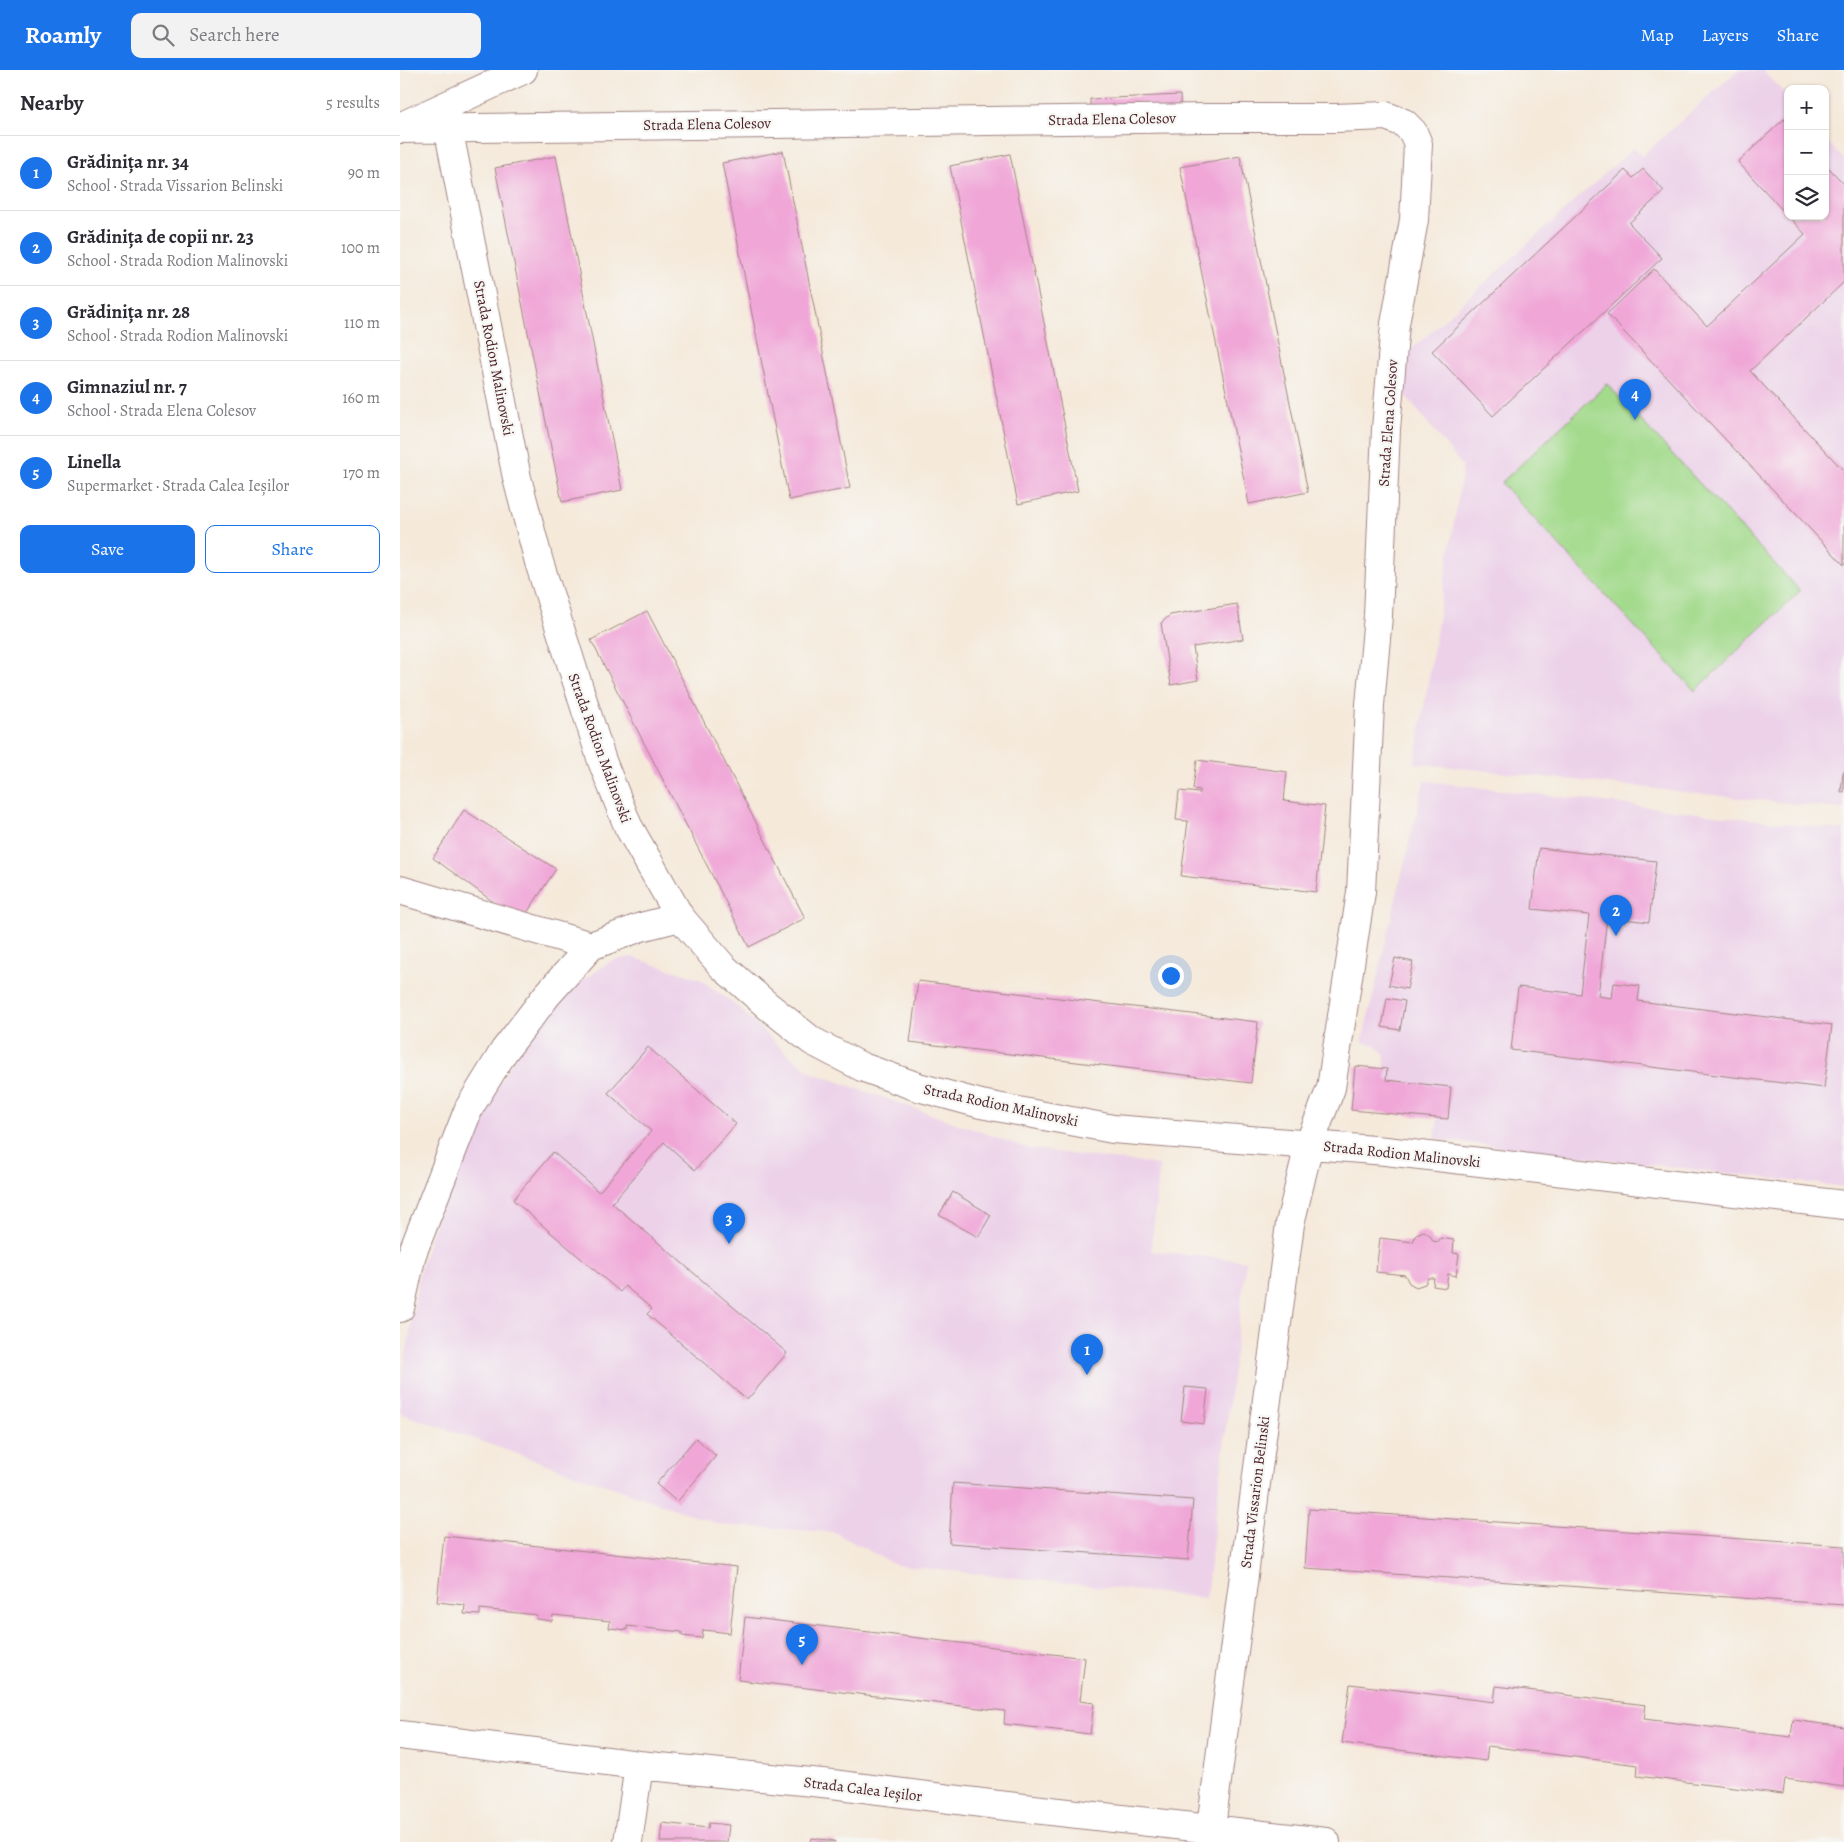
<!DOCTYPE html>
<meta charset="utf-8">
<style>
:root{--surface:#fff;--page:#f2f2f3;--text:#2b2b33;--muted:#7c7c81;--line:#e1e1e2;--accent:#1a73e8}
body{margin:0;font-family:Alegreya,serif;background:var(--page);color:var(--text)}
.controls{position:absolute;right:15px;top:15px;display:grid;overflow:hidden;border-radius:10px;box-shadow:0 1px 4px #0004}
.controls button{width:45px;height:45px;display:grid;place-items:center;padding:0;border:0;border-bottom:1px solid var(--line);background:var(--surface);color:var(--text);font:25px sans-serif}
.you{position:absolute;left:770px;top:905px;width:18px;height:18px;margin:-12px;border:4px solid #fff;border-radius:50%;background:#1a73e8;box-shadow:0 0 0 8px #1a73e833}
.badge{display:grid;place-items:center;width:32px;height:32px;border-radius:50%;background:var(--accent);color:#fff;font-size:16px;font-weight:700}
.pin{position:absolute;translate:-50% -41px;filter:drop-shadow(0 1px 2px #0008)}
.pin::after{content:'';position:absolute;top:26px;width:18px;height:15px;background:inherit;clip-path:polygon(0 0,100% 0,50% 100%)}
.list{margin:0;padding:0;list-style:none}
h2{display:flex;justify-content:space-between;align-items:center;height:65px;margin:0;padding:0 20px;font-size:21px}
h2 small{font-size:16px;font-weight:400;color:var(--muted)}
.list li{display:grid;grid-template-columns:32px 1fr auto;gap:15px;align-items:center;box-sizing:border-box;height:75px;padding:0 20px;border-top:1px solid var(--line)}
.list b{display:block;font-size:19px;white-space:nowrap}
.list p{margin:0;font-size:16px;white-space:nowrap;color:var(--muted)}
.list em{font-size:16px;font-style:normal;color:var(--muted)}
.actions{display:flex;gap:10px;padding:15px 20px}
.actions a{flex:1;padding:11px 0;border:1px solid var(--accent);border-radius:10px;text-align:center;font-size:18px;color:var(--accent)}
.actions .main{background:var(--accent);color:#fff}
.icon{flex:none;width:28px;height:28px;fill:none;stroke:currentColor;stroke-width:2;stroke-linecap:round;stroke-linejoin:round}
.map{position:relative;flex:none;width:1444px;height:1772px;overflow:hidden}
header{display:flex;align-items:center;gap:30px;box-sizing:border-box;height:70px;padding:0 25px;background:var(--accent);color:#fff}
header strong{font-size:24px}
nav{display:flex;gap:28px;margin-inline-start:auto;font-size:18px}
.search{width:350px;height:45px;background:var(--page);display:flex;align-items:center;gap:12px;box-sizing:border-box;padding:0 18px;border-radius:10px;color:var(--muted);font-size:19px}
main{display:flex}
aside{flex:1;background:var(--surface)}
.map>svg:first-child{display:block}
.built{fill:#ecd1e9}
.green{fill:#a3da8c;stroke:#767c5c}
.building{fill:#f0a7d8}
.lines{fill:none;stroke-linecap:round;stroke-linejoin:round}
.minor-casing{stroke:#a08482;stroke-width:30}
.minor{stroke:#fff;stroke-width:28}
.labels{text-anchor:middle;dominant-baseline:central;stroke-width:4.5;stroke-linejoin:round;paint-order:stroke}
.street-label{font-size:15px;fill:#4a1f2b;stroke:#f6f6f2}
</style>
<header>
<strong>Roamly</strong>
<div class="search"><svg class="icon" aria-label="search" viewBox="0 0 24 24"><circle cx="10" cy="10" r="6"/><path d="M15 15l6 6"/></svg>Search here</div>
<nav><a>Map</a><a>Layers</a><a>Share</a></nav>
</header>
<main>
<aside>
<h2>Nearby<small>5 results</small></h2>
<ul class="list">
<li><span class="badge">1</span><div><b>Grădinița nr. 34</b><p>School · Strada Vissarion Belinski</p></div><em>90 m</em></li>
<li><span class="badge">2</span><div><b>Grădinița de copii nr. 23</b><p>School · Strada Rodion Malinovski</p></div><em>100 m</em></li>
<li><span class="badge">3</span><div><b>Grădinița nr. 28</b><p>School · Strada Rodion Malinovski</p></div><em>110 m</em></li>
<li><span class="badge">4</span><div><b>Gimnaziul nr. 7</b><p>School · Strada Elena Colesov</p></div><em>160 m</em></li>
<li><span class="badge">5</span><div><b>Linella</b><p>Supermarket · Strada Calea Ieșilor</p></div><em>170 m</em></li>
</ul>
<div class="actions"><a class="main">Save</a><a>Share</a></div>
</aside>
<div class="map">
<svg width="1444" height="1772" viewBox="0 0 1444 1772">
<rect width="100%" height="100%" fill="#f6f6f2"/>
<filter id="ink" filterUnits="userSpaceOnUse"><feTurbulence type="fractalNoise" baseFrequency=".02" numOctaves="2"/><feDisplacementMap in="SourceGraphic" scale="10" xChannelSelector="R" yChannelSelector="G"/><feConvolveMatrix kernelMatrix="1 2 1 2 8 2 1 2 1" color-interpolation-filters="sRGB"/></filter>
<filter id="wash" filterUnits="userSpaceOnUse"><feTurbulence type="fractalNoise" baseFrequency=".0096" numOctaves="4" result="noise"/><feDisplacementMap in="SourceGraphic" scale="20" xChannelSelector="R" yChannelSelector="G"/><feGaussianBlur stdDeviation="1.12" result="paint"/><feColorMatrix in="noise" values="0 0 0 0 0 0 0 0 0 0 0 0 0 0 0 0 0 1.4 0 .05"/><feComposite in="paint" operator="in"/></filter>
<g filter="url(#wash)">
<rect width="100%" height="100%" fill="#f5e9da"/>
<path class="built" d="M1338 0H1363L1388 27V146H1425V69L1444 90V739L1015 693 1063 397 987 302 1233 78 1242 86Z
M1024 711 1444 760V1117L1035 1069 1042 1017 984 1009 985 985 976 975 962 972Z
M231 887 300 909 339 938 385 982 413 1003 630 1079 760 1095 751 1181 846 1191 806 1528 495 1495 434 1462 321 1455 0 1343V1321L20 1200 57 1084 144 938 211 891Z"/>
<path class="green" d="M1207 314 1400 521 1295 621 1101 413Z"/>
<g id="blocks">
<path class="building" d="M780 25 781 46 691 49 690 29Z
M1384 49 1388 54V146L1338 92Z
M383 81 450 418 389 430 322 93Z
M610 84 678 421 618 434 550 96Z
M156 86 222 420 162 432 95 98Z
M840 86 908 422 849 434 780 97Z
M1425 94 1444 114V212L1350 301 1444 401V495L1207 244 1254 199 1307 256 1405 164 1388 146H1425Z
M1243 99 1264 121 1229 153 1262 188 1093 346 1032 281 1225 100 1233 108Z
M837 534 843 569 793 577 798 610 771 615 761 553 770 545Z
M247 541 405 848 349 877 191 570Z
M797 690 887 702 884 731 925 736 916 822 781 806 788 751 776 750 779 721 800 723V720L793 719Z
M1443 702H1444V722H1441Z
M64 740 156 799 121 852 33 788Z
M1139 778 1256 791 1249 852 1207 847 1198 926 1212 928 1214 913 1240 916 1238 931 1432 955 1424 1018 1111 980 1118 917 1180 924 1189 845 1132 839Z
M995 888 1013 892 1007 919 989 915Z
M518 911 858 952 851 1013 510 972Z
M987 928 1005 931 1000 960 982 957Z
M248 977 336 1054 295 1100 264 1072 212 1133 387 1283 347 1330 247 1244 252 1239 225 1216 220 1222 113 1130 153 1082 199 1122 251 1061 208 1023Z
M955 996 987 999 986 1010 1051 1017 1048 1049 951 1040Z
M553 1122 591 1145 578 1167 539 1145Z
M1024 1161 1030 1165 1033 1171 1039 1172 1040 1168 1054 1170 1053 1183 1059 1184 1056 1206 1048 1204 1046 1218 1033 1216 1034 1208H1028L1025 1214 1016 1217 1009 1213 1005 1205 976 1202 980 1168 1013 1172 1016 1164Z
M785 1317 808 1319 804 1354 781 1351Z
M296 1368 316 1386 277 1432 256 1414Z
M553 1413 793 1430 788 1490 549 1473Z
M909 1439 1444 1476V1535L905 1498Z
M44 1466 337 1497 330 1563 303 1560 302 1568 282 1566V1562L227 1556V1560L209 1558 210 1551 153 1545 152 1551 136 1549 137 1545 80 1539V1545L64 1544 65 1535 37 1532Z
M345 1547 685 1588 680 1631 694 1633 690 1664 604 1654 605 1641 338 1610Z
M950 1614 1094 1632 1096 1616 1246 1635 1244 1649 1391 1667 1393 1650 1444 1657V1717L1385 1709 1383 1724 1237 1706 1238 1695 1088 1676 1086 1691 942 1673Z
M262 1753 308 1758 309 1753 329 1755 327 1772H260Z
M412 1768 435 1771V1772H411Z"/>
</g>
</g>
<g filter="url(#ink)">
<use href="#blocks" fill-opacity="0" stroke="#a08482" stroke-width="1"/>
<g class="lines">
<g class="minor-casing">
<path id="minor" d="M6 54 123 0
M48 57 117 408 139 492 202 691 228 756 280 847 323 897 368 936 412 971 462 997 518 1017 581 1034 713 1059 986 1081 1444 1135
M0 59 808 48H935L986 46 1004 53 1013 62 1018 74 1014 150 995 254 986 359 978 546 970 635 961 822 931 1018 909 1075 890 1154 809 1772
M0 820 191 876
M0 1238 12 1184 69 1038 104 981 147 925 191 876 241 857 280 847
M0 1665 239 1695 432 1714 598 1735 926 1772
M228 1772 239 1695"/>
</g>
<use href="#minor" class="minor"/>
</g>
</g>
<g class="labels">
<g class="street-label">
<text transform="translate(712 49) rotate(-1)">Strada Elena Colesov</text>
<text transform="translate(307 54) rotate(-1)">Strada Elena Colesov</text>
<text transform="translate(94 288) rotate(79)">Strada Rodion Malinovski</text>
<text transform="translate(988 353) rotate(-86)">Strada Elena Colesov</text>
<text transform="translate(200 678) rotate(70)">Strada Rodion Malinovski</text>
<text transform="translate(601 1035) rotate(12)">Strada Rodion Malinovski</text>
<text transform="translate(1002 1084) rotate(6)">Strada Rodion Malinovski</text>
<text transform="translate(855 1422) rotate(-83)">Strada Vissarion Belinski</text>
<text transform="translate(463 1719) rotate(7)">Strada Calea Ieșilor</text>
</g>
</g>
</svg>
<div class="controls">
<button>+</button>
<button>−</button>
<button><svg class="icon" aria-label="layers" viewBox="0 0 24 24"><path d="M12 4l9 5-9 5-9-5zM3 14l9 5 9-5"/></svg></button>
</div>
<div class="you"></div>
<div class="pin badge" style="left:687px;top:1305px">1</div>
<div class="pin badge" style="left:1216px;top:866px">2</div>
<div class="pin badge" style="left:329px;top:1174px">3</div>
<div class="pin badge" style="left:1235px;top:350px">4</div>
<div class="pin badge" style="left:402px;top:1595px">5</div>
</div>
</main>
